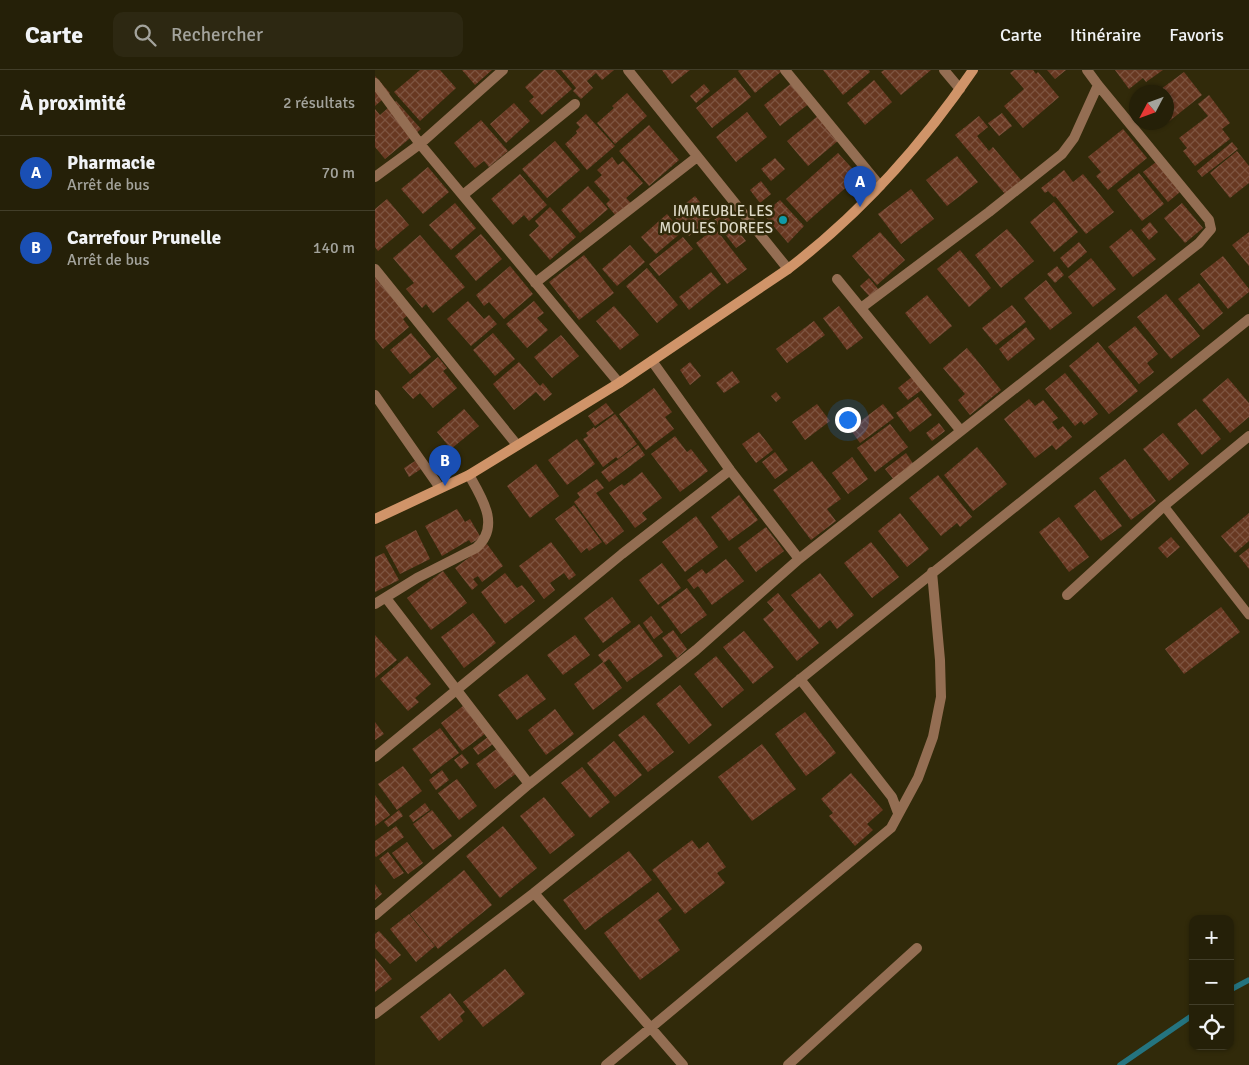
<!DOCTYPE html>
<html lang="fr">
<meta charset="utf-8">
<style>
:root{--surface:#252008;--page:#2d2812;--text:#f1f3f6;--muted:#a3a39c;--line:#423e29;--accent:#1a73e8}
body{margin:0;font-family:Signika,sans-serif;background:var(--page);color:var(--text)}
.controls{position:absolute;right:15px;bottom:15px;display:grid;overflow:hidden;border-radius:10px;box-shadow:0 1px 4px #0004}
.controls button{width:45px;height:45px;display:grid;place-items:center;padding:0;border:0;border-bottom:1px solid var(--line);background:var(--surface);color:var(--text);font:25px sans-serif}
.compass{position:absolute;left:754px;top:15px;width:45px;height:45px;border-radius:50%;background:var(--surface);box-shadow:0 1px 4px #0004;rotate:229deg}
.you{position:absolute;left:472px;top:349px;width:18px;height:18px;margin:-12px;border:4px solid #fff;border-radius:50%;background:#1a73e8;box-shadow:0 0 0 8px #1a73e833}
.badge{display:grid;place-items:center;width:32px;height:32px;border-radius:50%;background:var(--accent);color:#fff;font-size:16px;font-weight:700}
.pin{position:absolute;translate:-50% -41px;filter:drop-shadow(0 1px 2px #0008)}
.pin::after{content:'';position:absolute;top:26px;width:18px;height:15px;background:inherit;clip-path:polygon(0 0,100% 0,50% 100%)}
.list{margin:0;padding:0;list-style:none}
h2{display:flex;justify-content:space-between;align-items:center;height:65px;margin:0;padding:0 20px;font-size:21px}
h2 small{font-size:16px;font-weight:400;color:var(--muted)}
.list li{display:grid;grid-template-columns:32px 1fr auto;gap:15px;align-items:center;box-sizing:border-box;height:75px;padding:0 20px;border-top:1px solid var(--line)}
.list b{display:block;font-size:19px;white-space:nowrap}
.list p{margin:0;font-size:16px;white-space:nowrap;color:var(--muted)}
.list em{font-size:16px;font-style:normal;color:var(--muted)}
.icon{flex:none;width:28px;height:28px;fill:none;stroke:currentColor;stroke-width:2;stroke-linecap:round;stroke-linejoin:round}
.map{position:relative;flex:none;width:874px;height:995px;overflow:hidden}
header{display:flex;align-items:center;gap:30px;box-sizing:border-box;height:70px;padding:0 25px;background:var(--surface);border-bottom:1px solid var(--line)}
header strong{font-size:24px}
nav{display:flex;gap:28px;margin-inline-start:auto;font-size:18px}
.search{width:350px;height:45px;background:var(--page);display:flex;align-items:center;gap:12px;box-sizing:border-box;padding:0 18px;border-radius:10px;color:var(--muted);font-size:19px}
main{display:flex}
aside{flex:1;background:var(--surface)}
.map>svg:first-child{display:block}
.lines{fill:none;stroke-linecap:round;stroke-linejoin:round}
.stream{stroke:#247480;stroke-width:5.5}
.building{fill:url(#building-cross-hatch)}
.lane{stroke:#946e53;stroke-width:9}
.street{stroke:#946e53;stroke-width:10}
.secondary{stroke:#d09469;stroke-width:10}
.culture-dot{fill:#0f9aa8;stroke:#312a0a;stroke-width:2}
.labels{text-anchor:middle;dominant-baseline:central;stroke-width:5;stroke-linejoin:round;paint-order:stroke}
.poi-label{font-size:15px;fill:#dedac8;stroke:#312a0a;text-anchor:end}
</style>
<header>
<strong>Carte</strong>
<div class="search"><svg class="icon" aria-label="search" viewBox="0 0 24 24"><circle cx="10" cy="10" r="6"/><path d="M15 15l6 6"/></svg>Rechercher</div>
<nav><a>Carte</a><a>Itinéraire</a><a>Favoris</a></nav>
</header>
<main>
<aside>
<h2>À proximité<small>2 résultats</small></h2>
<ul class="list">
<li><span class="badge" style="background:#1a4fb4">A</span><div><b>Pharmacie</b><p>Arrêt de bus</p></div><em>70 m</em></li>
<li><span class="badge" style="background:#1a4fb4">B</span><div><b>Carrefour Prunelle</b><p>Arrêt de bus</p></div><em>140 m</em></li>
</ul>
</aside>
<div class="map">
<svg width="874" height="995" viewBox="0 0 874 995">
<defs>
<pattern id="building-cross-hatch" width="8" height="8" patternUnits="userSpaceOnUse" patternTransform="scale(1.25)"><rect width="8" height="8" fill="#683821"/><path d="M0 0l8 8M0 8l8-8" fill="none" stroke="#7d5440"/></pattern>
</defs>
<rect width="100%" height="100%" fill="#312a0a"/>
<g class="lines">
<path class="stream" d="M855 920 874 910
M745 995 818 945"/>
</g>
<path class="building" d="M45 0H65L81 18 45 51 19 22Z
M87 0H117L100 15Z
M169 0H180L197 19 167 45 154 31 159 27 150 17Z
M186 0H239L227 10 221 3 212 11 218 18 206 29 198 21 201 18Z
M287 0H315L297 14Z
M364 0H407V1L380 23 363 1Z
M448 0H494L495 2 468 25Z
M509 0H556L526 25 506 2Z
M639 0H658L661 4 663 2 684 27 648 58 629 36 649 19 635 3Z
M672 0H691L680 9Z
M740 0H788L771 12 768 8 754 19Z
M809 2 827 25 792 53V22H782Z
M0 6 15 23 0 36Z
M360 7 376 27 337 58 321 38Z
M499 10 517 32 490 55 472 33Z
M418 12 435 33 405 56 389 35Z
M329 14 335 21 321 33 315 26Z
M252 23 272 46 240 74 222 53 239 38 237 36Z
M834 25 855 53 847 59 855 69 820 96 808 81 812 78 804 68 833 46 823 34Z
M21 31 46 59 10 89 0 77V39L5 45Z
M139 33 155 51 131 73 115 54Z
M372 42 392 67 361 92 341 67Z
M627 43 637 56 624 66 613 53Z
M211 44 240 76 212 100 190 74 202 63 201 61 205 57 201 53Z
M444 45 464 70 433 96 412 71Z
M604 46 613 57 602 66 614 81 618 77 646 110 630 124 580 65Z
M106 50 133 81 114 97 109 91 100 98 79 73Z
M274 55 304 90 274 116 244 81Z
M748 59 772 88 733 120 721 106 726 102 713 87Z
M180 71 205 100 172 128 147 99Z
M857 72 863 79 827 107 822 101Z
M862 81 874 96V113L855 128 835 103Z
M463 83 484 106 432 152 411 129Z
M582 86 603 112 572 136 551 110Z
M237 87 243 95 248 91 268 113 251 128 256 133 241 146 231 134 235 130 219 112 227 105 222 100Z
M400 88 410 99 396 111 386 99Z
M781 92 805 122 793 132 768 102Z
M53 97 74 122 48 144 26 119Z
M689 100 698 112 708 104 739 142 711 164 680 126 679 127 673 121 670 123 666 118Z
M764 103 789 134 767 151 742 120Z
M145 104 172 135 154 151 149 145 138 155 116 129Z
M386 111 396 124 385 133 375 120Z
M213 116 233 139 205 163 186 140Z
M536 119 559 149 526 174 503 144Z
M320 126 337 147 314 166 297 144Z
M12 129 34 155 3 181 0 177V139Z
M405 130 429 156 413 173 388 144Z
M679 132 703 162 679 182 655 152Z
M80 133 101 158 76 180 54 155Z
M807 133 828 158 810 173 789 148Z
M175 137 201 167 175 190 154 165 164 156 160 151Z
M349 142 371 171 361 178 339 150Z
M292 144 307 162 281 184 266 167Z
M775 152 783 162 774 170 766 160Z
M340 158 372 199 352 214 321 173Z
M632 159 659 191 626 218 600 185Z
M756 159 781 189 758 207 734 177Z
M505 162 530 190 502 215 477 186Z
M874 162V196L857 175Z
M106 164 127 189 101 211 80 186Z
M45 165 90 217 58 243 51 234 47 238 31 219 39 213 18 188Z
M308 167 318 179 284 206 274 194Z
M704 172 712 182 693 198 685 188Z
M255 175 270 192 242 216 227 199Z
M585 180 616 218 594 237 562 199Z
M209 185 239 223 204 250 174 212Z
M848 186 874 219V222L853 239 825 204Z
M716 188 741 219 718 237 693 207Z
M135 196 158 224 129 249 114 232 109 236 101 225Z
M682 196 689 205 680 213 672 204Z
M272 198 303 235 282 253 251 216Z
M336 202 346 214 314 240 304 227Z
M0 205 33 245 28 249 34 257 8 279 0 269Z
M494 208 504 220 495 227 485 216Z
M671 210 697 243 675 260 649 228Z
M824 213 848 243 828 260 803 229Z
M791 224 825 266 796 289 762 247Z
M552 225 577 256 555 274 530 243Z
M93 231 109 249 114 245 122 254 96 276 72 249Z
M159 231 169 243 162 248 173 260 152 278 131 254Z
M637 235 651 252 621 275 607 258Z
M239 236 264 265 245 280 221 251Z
M464 236 488 268 472 280 448 248Z
M439 251 450 265 412 293 401 279Z
M760 256 783 284 772 293 779 302 764 314 733 277Z
M651 257 660 269 633 291 624 279Z
M36 263 56 287 35 304 15 280Z
M118 263 140 289 120 306 98 280Z
M186 265 204 286 177 308 159 287Z
M723 272 763 321 734 344 694 296Z
M592 278 626 320 595 345 583 330 590 324 568 298Z
M63 287 72 298 68 301 82 318 58 338 45 323 38 329 27 317Z
M144 292 165 316 168 313 177 324 169 331 161 322 139 340 118 314Z
M315 292 326 306 315 315 305 300Z
M357 301 365 312 349 323 341 313Z
M690 303 723 344 709 355 706 351 700 356 670 319Z
M538 306 548 319 533 330 523 318Z
M853 308 874 333V347L855 363 827 330Z
M279 318 297 342 290 347 299 359 271 380 244 344Z
M401 322 406 328 401 332 396 326Z
M543 327 557 345 535 362 521 343Z
M654 329 660 336 668 330 683 348 677 352 683 360 688 356 697 367 681 380 677 375 660 388 629 349Z
M231 333 239 343 220 356 213 346Z
M442 334 455 351 430 370 417 352Z
M508 334 519 348 485 373 475 359Z
M89 339 104 356 76 379 62 362Z
M821 339 846 369 827 385 802 354Z
M240 344 262 374 243 389 241 387 228 397 208 369 213 366 211 363 219 357 220 359Z
M564 353 570 361 557 371 551 363Z
M515 354 533 377 500 402 482 378Z
M384 362 398 380 381 393 367 374Z
M788 363 814 394 794 411 768 379Z
M300 366 312 382 316 379 333 401 305 422 276 384Z
M202 369 220 394 192 415 173 390Z
M263 375 270 385 234 412 226 402Z
M602 377 632 414 598 441 569 405Z
M400 382 413 400 400 409 387 392Z
M531 383 539 395 519 410 510 399Z
M477 387 493 409 473 424 457 403Z
M750 389 781 431 756 450 724 408Z
M40 391 46 399 34 407 29 398Z
M437 391 466 429 452 439 461 451 436 470 398 420Z
M161 394 184 426 155 448 132 416Z
M267 402 287 428 267 443 272 449 260 458 234 423 247 414 249 416Z
M563 405 597 447 585 457 582 453 566 466 534 428Z
M222 409 229 418 221 423 249 461 231 475 199 432 205 427 202 423Z
M720 420 747 456 726 471 699 436Z
M364 425 383 450 354 471 336 447Z
M199 435 227 472 214 481 212 478 206 483 180 449Z
M82 439 90 452 95 449 106 468 96 473 94 470 67 486 50 456Z
M525 443 554 479 532 497 503 461Z
M874 443V471L860 483 846 466Z
M321 446 343 477 310 502 287 472Z
M684 447 714 487 694 502 664 462Z
M391 457 409 481 381 502 363 478Z
M41 460 55 489 25 504 10 476Z
M796 467 805 477 792 488 783 478Z
M176 472 201 505 194 510 189 503 175 513 180 520 169 529 144 496Z
M496 472 524 507 497 528 469 493Z
M112 474 128 496 107 512 103 506 98 509 103 515 97 520 80 498Z
M874 478V499L864 486Z
M9 483 24 510 0 522V487Z
M351 489 369 511 337 535 323 516 319 519 312 510 327 499 331 504Z
M287 493 306 518 283 535 264 510Z
M68 501 92 533 56 560 32 528Z
M130 503 142 518 147 515 160 531 130 554 106 522Z
M445 503 479 545 462 559 455 550 444 559 416 525Z
M312 518 332 545 306 564 286 537Z
M403 523 444 573 422 591 388 549 399 540 392 532Z
M237 527 256 552 228 573 209 548Z
M846 537 865 562 809 604 790 579Z
M98 543 121 573 89 598 66 567Z
M276 546 288 562 279 569 268 553Z
M264 554 288 586 252 612 234 589 229 593 223 585Z
M298 560 312 579 302 588 287 568Z
M369 561 399 597 378 614 348 577Z
M0 565 22 590 0 608Z
M200 565 215 585 188 605 172 585Z
M32 586 56 614 40 628 44 632 33 641 5 609Z
M341 586 369 620 347 638 319 604Z
M228 592 247 618 218 640 199 614Z
M152 604 171 629 142 650 123 625Z
M305 615 337 655 314 674 281 634Z
M89 635 111 663 87 681 66 653Z
M180 639 199 664 171 685 153 660Z
M430 642 461 683 431 706 400 664Z
M269 645 299 682 273 702 243 665Z
M0 652 9 664 0 670Z
M65 658 84 683 56 704 37 679Z
M113 667 118 674 103 685 98 678Z
M239 671 267 705 240 727 212 693Z
M387 674 421 719 377 751 343 707Z
M123 678 142 703 120 719 101 694Z
M87 684 94 693 86 699 79 690Z
M28 696 47 721 22 740 3 714Z
M207 697 235 732 215 748 186 713Z
M67 700 74 710 61 720 54 710Z
M476 703 508 740 492 754 498 760 480 776 454 746 458 743 446 729Z
M82 709 102 736 84 750 63 723Z
M0 725 15 745 0 756Z
M169 727 200 765 175 784 145 746Z
M50 733 55 740 38 752 34 746Z
M24 740 28 746 13 757 9 752Z
M57 740 77 766 58 780 38 754Z
M21 756 29 767 1 787 0 786V771Z
M128 756 162 798 125 828 91 786Z
M317 770 324 779 333 772 351 797 342 803 350 813 310 844 277 800Z
M32 772 48 793 33 804 17 783Z
M254 781 277 810 210 860 188 830Z
M13 782 29 803 19 809 4 789Z
M89 800 117 835 63 879 35 844Z
M0 814 7 824 0 830Z
M283 822 297 839 283 850 305 880 265 910 229 863Z
M34 844 60 876 41 892 15 859Z
M4 861 26 885 15 894 0 878V864Z
M0 888 17 909 0 922Z
M130 899 150 924 108 957 88 932Z
M75 923 90 942 85 946 88 951 64 971 45 947Z"/>
<g class="lines">
<path class="lane" d="M789 436 874 545"/>
<path class="street" d="M253 0 413 199
M410 0 505 116
M569 0 585 19
M0 13 45 74 244 313
M0 107 45 74 128 0
M88 125 200 34
M0 199 142 375
M462 209 586 361
M160 213 322 87
M486 238 614 142 687 84 699 68 723 15
M277 291 355 400 424 489
M0 325 65 418
M692 525 789 436 874 366
M11 528 154 714
M0 534 42 508 101 478C126 456 107 428 94 405
M425 609 517 727 523 743
M0 687 247 484 355 400
M159 823 308 995
M0 845 154 714 321 580 424 489 824 173 836 159 834 150 723 15 712 0
M0 944 159 823 874 249
M231 995 516 758 543 708 558 667 566 627 565 590 557 502
M413 995 542 878"/>
<path class="secondary" d="M0 449 94 405 244 313 413 199C485 144 547 75 598 0"/>
</g>
<circle class="culture-dot" cx="408" cy="150" r="5"/>
<g class="labels">
<g class="poi-label">
<text x="398" y="141">IMMEUBLE LES<tspan x="398" dy="17">MOULES DOREES</tspan></text>
</g>
</g>
</svg>
<div class="controls">
<button>+</button>
<button>−</button>
<button><svg class="icon" aria-label="locate" viewBox="0 0 24 24"><circle cx="12" cy="12" r="6"/><path d="M12 2v4M12 18v4M2 12h4M18 12h4"/></svg></button>
</div>
<svg class="compass" viewBox="-18 -18 36 36"><path d="M0-13l5 13h-10z" fill="#e53935"/><path d="M0 13l5-13h-10z" fill="#a3a39c"/></svg>
<div class="you"></div>
<div class="pin badge" style="left:485px;top:137px;background:#1a4fb4">A</div>
<div class="pin badge" style="left:70px;top:416px;background:#1a4fb4">B</div>
</div>
</main>
